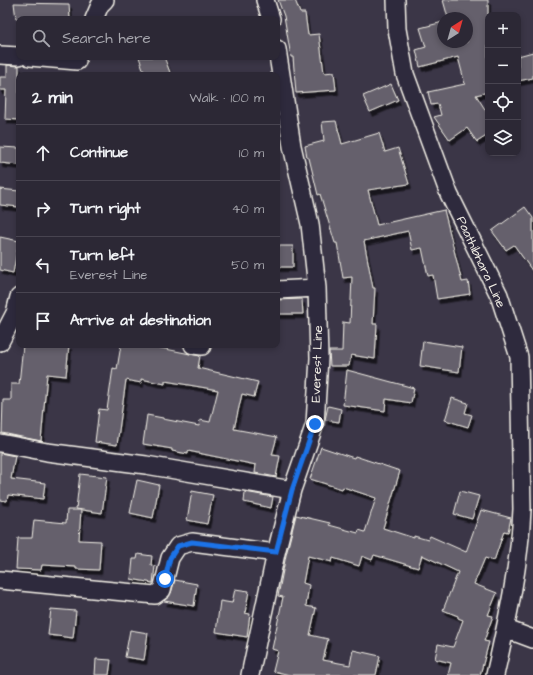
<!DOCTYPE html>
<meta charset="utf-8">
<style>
:root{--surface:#2c2835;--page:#34303d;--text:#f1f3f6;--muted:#a6a6ad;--line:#484450}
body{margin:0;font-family:"Architects Daughter",sans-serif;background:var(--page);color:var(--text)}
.controls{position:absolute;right:12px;top:12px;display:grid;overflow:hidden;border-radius:8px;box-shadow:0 2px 6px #0003}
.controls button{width:36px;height:36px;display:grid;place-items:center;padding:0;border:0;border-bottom:1px solid var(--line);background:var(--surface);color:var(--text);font:20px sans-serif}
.compass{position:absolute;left:437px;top:12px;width:36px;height:36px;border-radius:50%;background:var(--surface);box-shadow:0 2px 6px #0003;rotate:37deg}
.stop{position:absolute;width:12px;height:12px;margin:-9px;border:3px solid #1a73e8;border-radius:50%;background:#fff}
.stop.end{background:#1a73e8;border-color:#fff;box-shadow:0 1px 4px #0008}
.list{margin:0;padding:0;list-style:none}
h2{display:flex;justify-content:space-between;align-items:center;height:52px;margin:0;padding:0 16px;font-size:17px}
h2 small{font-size:13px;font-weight:400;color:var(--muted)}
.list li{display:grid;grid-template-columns:26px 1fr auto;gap:12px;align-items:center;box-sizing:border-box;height:56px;padding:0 16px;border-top:1px solid var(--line)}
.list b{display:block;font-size:15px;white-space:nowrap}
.list p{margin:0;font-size:13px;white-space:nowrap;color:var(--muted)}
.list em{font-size:13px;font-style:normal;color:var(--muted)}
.icon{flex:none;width:22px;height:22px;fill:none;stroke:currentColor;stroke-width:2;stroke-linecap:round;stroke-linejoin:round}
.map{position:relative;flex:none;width:533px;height:675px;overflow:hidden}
.search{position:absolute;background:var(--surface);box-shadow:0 2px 6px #0003;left:16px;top:16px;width:264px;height:44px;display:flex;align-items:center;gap:10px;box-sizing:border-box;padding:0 14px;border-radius:8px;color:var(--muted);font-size:15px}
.panel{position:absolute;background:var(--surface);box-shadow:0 2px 6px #0003;left:16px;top:72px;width:264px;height:276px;border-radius:8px}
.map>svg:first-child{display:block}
.building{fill:#65616c;stroke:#f4f1e8;filter:url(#shadow)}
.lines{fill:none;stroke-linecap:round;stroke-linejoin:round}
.minor-casing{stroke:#f4f1e8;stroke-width:20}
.minor{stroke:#2f2a3d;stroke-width:17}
.route{stroke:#1a73e8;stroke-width:5}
.labels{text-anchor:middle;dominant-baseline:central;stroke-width:3;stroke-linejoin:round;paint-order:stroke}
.street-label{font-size:13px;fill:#f4f1e8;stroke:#2f2a3d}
</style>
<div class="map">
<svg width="533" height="675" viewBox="0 0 533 675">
<defs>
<filter id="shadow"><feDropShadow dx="2.5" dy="4.5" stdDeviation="0" flood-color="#0009"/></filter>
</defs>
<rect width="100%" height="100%" fill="#3b3647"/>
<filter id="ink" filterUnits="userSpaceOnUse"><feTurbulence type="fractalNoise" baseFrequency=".025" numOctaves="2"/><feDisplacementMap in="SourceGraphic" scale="8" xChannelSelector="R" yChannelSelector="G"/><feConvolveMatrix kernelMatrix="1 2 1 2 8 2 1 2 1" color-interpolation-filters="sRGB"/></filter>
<g filter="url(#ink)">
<path class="building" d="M278 0H295L300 13H305L308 35 319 34 324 73 334 72 336 90 296 93 293 57H291L284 16Z
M443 0H488V92L476 95 488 114V135L477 142 467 128 450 140 434 117 441 115 438 104 431 105 428 92 465 84 458 57 420 67 416 50 426 47 420 28 443 22V42H467V18H448Z
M14 3 69 4 70 19H16Z
M533 52V78L518 81V56Z
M139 57H164L171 75H145Z
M7 65 19 66V120L5 119 6 90H0V77H7Z
M391 84 398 100 370 112 363 96Z
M336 121 342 144 379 133 385 152 398 148 409 184 368 190 377 225 444 210 462 282 468 281 470 294 437 299 433 275 428 276 422 248 412 250 408 231 364 241 373 288H375L373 324H377L375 359 351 355 349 366H330L329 351H342L343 322 350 323 352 277 343 278 337 243H335L320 194 318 195 309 158H307L305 146 324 141 322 122Z
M0 147 19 148V165L0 163Z
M0 189 19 191V207L0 205Z
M525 207 533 218V272L514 245 506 250 492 231Z
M0 237 19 241 13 273 0 270Z
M277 246H293V267H277Z
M302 299 303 314H277V300Z
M423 341 462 347 459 372 420 366Z
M23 345H69L66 376 47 374 41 441 2 433 3 400H11V384H19Z
M121 345H146L200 356 198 368 258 382 254 397 242 394 234 429 277 437 272 455 280 456 276 477 255 473 256 465 188 451V454L172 451V449L143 444 147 415 163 418V419L199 426 200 420 210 422 218 390 165 381V384L141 379V383L126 380 117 445 95 442 99 409 107 410 113 368 117 369Z
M347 370 414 388 411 403 386 399 385 411 343 405Z
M452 398 468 403 465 413 472 415 468 427 445 420Z
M328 406 341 409 339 422 325 420Z
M321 447 354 458 355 456 400 471 383 528 414 538V536L428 540 430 536 466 552 481 510 511 518 508 532 504 531 494 561 485 558 474 584 497 593 488 615 493 616 484 641 489 642 480 675H448L451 663 435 659 438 644 453 647 463 620 458 618V616L443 610 458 572 422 555 418 568 374 555 372 560 362 556 359 566 333 558 332 562 308 556 303 583 309 585 306 606 316 608 310 635 328 639 323 660 350 665 353 650 380 656 376 675H290L273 671 278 651 272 649 283 597 278 596 286 555 296 515 330 523 329 525 358 533 359 530 365 532 376 498 343 487 342 489 310 479Z
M0 453 15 456 11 479 45 483 43 499 8 495 7 501 0 500Z
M80 474 107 477 102 513 76 509Z
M137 480 159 485 153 518 130 513Z
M192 491 213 495 207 524 187 520Z
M460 491 479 496 472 519 454 514Z
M245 492 273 497 271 508 244 502Z
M67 510H81L79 540 101 541 99 570 76 569V567L42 565 41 570 16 569 18 538H32L34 520 66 523Z
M138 554 152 556 151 565 155 566 153 583 131 579 133 559H137Z
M175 580 197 584 194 606 164 601 171 593Z
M235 589 249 591 245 613 250 614 247 637 216 632 220 601 232 603Z
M51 609 76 611 73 638 48 635Z
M130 630 148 633 144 660 125 657Z
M96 659 111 660 109 675H95Z"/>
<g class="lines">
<g class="minor-casing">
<path id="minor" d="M265 0 271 19
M396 0 397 29 405 74 449 194 499 295 519 357 522 509C520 563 507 622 495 675
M94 19 100 5 105 0
M0 55 19 56
M30 57 77 61
M277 290 317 288
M0 342 15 313 19 297
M193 345 202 346V345
M0 443 47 452 146 465 292 490
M0 580 155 595 162 590 170 558 178 546 192 542 276 553
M506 629 533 639
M250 675 276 553 292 490 315 424 319 358 317 288 310 224 292 146 277 49"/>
</g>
<use href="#minor" class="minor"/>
</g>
</g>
<g class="lines" filter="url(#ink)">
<path class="route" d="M165 579 170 558 178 546 192 542 276 552 292 490 315 424"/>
</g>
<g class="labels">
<g class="street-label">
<text transform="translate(481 262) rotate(65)">Paathibhara Line</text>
<text transform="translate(317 364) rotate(-88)">Everest Line</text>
</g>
</g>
</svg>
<div class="controls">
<button>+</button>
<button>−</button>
<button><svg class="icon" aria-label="locate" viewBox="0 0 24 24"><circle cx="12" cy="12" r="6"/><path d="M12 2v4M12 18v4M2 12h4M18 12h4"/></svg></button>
<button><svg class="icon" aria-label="layers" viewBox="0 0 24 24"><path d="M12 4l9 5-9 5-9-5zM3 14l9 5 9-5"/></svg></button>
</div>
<svg class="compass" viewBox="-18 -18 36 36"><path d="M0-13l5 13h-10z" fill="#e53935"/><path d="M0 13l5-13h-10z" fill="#a6a6ad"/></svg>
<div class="stop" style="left:165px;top:579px"></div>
<div class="stop end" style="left:315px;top:424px"></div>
<div class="search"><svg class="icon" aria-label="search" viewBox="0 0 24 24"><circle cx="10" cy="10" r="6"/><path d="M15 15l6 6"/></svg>Search here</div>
<section class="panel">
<h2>2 min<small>Walk · 100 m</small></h2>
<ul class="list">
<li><svg class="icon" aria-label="ahead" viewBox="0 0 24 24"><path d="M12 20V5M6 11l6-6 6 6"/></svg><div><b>Continue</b></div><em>10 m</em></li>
<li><svg class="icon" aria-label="right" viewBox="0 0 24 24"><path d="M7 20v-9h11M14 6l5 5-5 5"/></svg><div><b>Turn right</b></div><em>40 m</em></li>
<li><svg class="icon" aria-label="left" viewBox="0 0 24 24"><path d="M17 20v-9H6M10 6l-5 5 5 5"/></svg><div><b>Turn left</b><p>Everest Line</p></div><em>50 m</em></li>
<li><svg class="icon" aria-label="arrive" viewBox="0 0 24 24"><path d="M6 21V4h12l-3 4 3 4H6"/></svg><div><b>Arrive at destination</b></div></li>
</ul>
</section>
</div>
